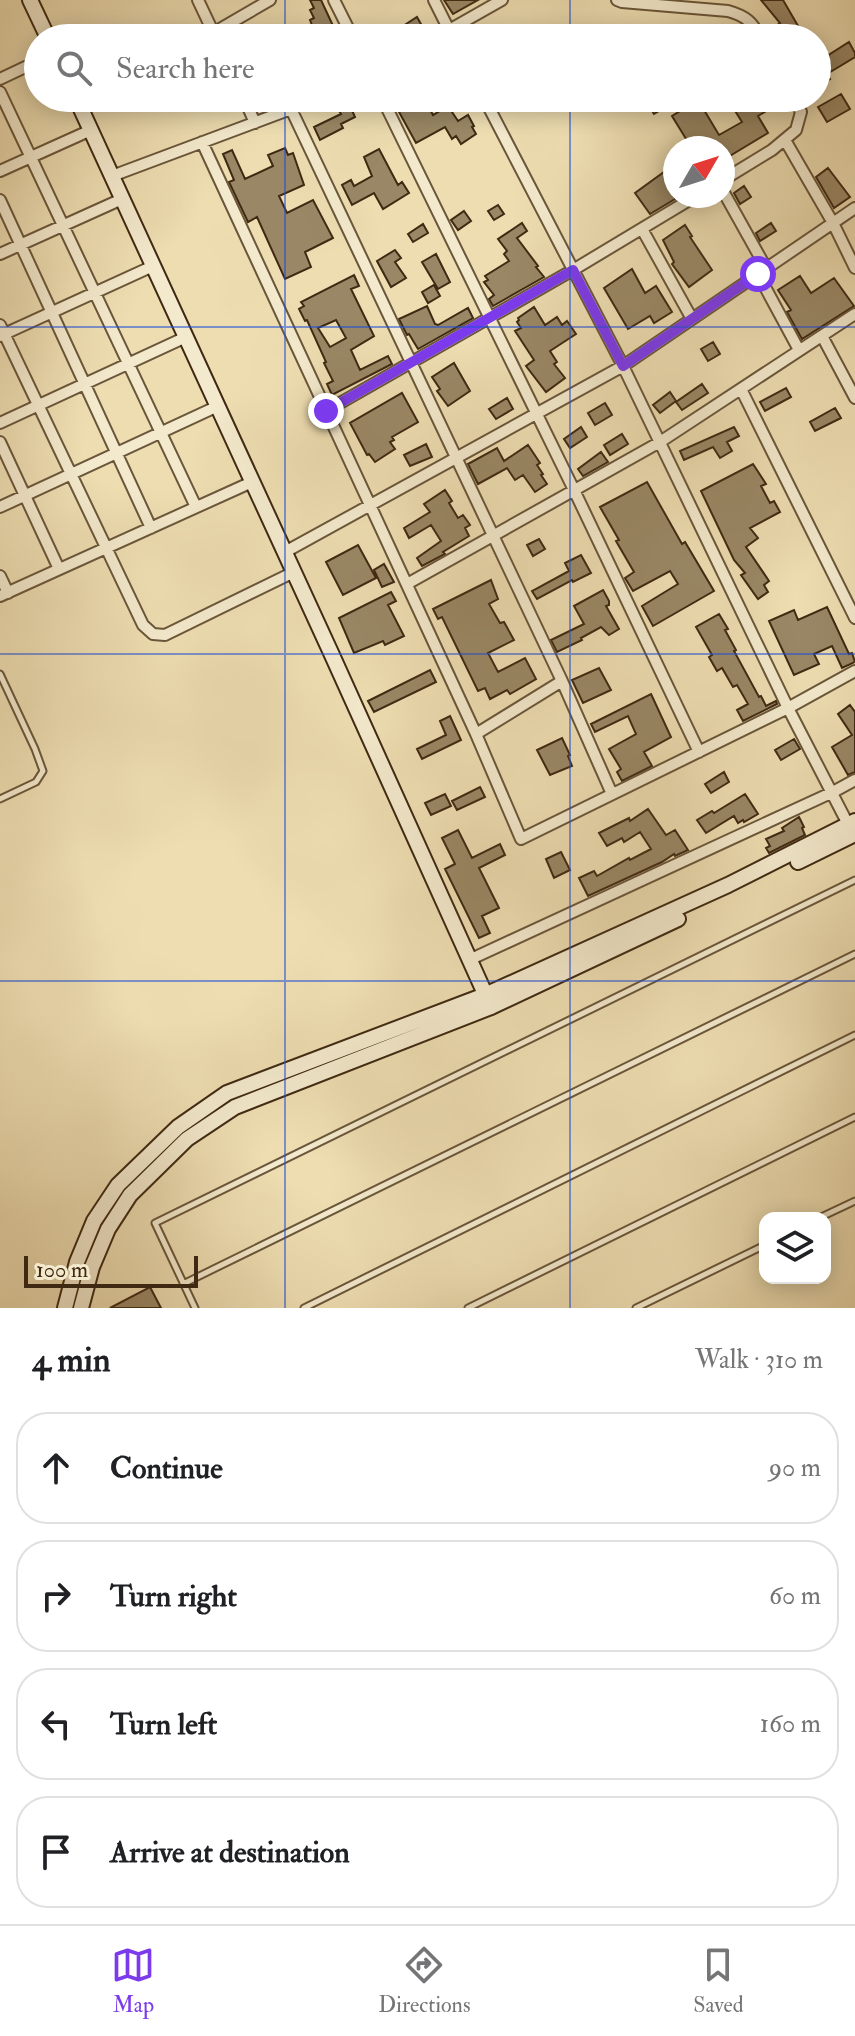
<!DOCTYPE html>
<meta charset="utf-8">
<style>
:root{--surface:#fff;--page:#f6f6f6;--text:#202124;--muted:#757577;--line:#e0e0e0;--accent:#7c3aed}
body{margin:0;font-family:"IM FELL Double Pica",serif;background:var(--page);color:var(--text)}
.controls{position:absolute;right:24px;bottom:24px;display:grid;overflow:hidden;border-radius:16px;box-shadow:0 4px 20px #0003}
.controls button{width:72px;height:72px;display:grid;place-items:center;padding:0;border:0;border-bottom:2px solid var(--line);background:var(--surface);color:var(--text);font:40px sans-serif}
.compass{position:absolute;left:663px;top:136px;width:72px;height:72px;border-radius:50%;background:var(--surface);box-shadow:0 4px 20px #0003;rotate:51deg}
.scale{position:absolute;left:24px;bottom:20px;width:174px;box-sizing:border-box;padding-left:8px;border:4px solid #3f2912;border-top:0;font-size:22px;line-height:28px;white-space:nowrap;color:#3f2912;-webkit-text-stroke:6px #f3e9cc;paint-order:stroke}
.stop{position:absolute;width:24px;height:24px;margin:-18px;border:6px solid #7c3aed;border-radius:50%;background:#fff}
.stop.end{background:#7c3aed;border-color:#fff;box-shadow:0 2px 8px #0008}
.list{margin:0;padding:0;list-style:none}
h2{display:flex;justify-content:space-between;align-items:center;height:104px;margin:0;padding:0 32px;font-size:34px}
h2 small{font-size:26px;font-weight:400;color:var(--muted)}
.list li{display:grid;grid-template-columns:52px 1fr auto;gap:24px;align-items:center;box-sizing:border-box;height:112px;margin:0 16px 16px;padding:0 16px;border:2px solid var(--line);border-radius:32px}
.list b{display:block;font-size:30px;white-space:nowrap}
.list em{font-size:26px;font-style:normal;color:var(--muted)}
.icon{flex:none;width:44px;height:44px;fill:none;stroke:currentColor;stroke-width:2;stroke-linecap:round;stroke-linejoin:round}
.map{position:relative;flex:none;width:855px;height:1308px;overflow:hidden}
.search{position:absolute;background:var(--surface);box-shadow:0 4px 20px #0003;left:24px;right:24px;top:24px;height:88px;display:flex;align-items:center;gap:20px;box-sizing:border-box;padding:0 28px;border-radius:44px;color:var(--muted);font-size:30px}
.sheet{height:616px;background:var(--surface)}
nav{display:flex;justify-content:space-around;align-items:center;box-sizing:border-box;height:112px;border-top:2px solid var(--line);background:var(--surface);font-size:22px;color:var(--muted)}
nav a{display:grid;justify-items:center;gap:4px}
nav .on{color:var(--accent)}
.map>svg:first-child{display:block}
.building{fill:#998765;stroke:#3f2912;stroke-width:2;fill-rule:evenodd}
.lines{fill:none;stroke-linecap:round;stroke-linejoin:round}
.lane-casing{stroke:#6a563a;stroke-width:9}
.street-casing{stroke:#6a563a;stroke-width:14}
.secondary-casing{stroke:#3f2912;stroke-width:18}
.lane{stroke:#f3e9cc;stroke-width:5}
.street{stroke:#f3e9cc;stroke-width:10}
.secondary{stroke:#f3e9cc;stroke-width:14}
.route{stroke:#7c3aed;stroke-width:10}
.grid{fill:none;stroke:#1d4ed8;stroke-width:2;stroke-opacity:0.55}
</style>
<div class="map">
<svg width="855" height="1308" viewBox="0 0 855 1308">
<rect width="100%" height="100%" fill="#edddb1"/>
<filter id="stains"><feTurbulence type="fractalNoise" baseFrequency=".0025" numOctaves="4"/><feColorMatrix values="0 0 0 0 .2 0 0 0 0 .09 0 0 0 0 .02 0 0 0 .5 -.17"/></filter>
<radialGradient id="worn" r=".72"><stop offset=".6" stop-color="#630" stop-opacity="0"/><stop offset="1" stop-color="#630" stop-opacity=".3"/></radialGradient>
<path class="building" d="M310 0H321L335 30 317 38 310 20 314 18 310 10 314 8Z
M444 0H478L453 14Z
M761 0H783L805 38H779L773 28 780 23Z
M417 17 422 26 408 35 403 26Z
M849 42 855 53V57L827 74 830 79 817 86V57L819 61Z
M841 94 850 109 827 122 818 107Z
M398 98H424L433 115 448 106 458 121 468 115 474 126 472 127 476 134 461 144 456 136 452 139 445 127 416 143 399 112 403 110Z
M644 98H664L669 105 654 114Z
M727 98H767L773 107 758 116 768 133 723 160V148H700L697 144 691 147 672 116 698 100 719 135 742 122Z
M350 106 355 117 341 124 343 128 320 140 314 127 341 114 339 111Z
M285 148 288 155 293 153 304 185 279 196 287 213 313 200 333 238 305 252 311 267 285 279 257 217 248 222 229 182 234 180 223 154 232 150 245 179 273 166 268 155Z
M379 149 398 185 402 182 409 193 383 209 374 193 352 205 342 185 351 180 354 186 372 176 364 157Z
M675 164V199L650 214 635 193Z
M828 168 850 197 834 208 816 177Z
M744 186 751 197 740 204 734 193Z
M498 205 504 214 494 220 488 211Z
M464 211 471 221 458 230 451 220Z
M522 223 527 231 517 238 538 266 536 267 544 277 493 306 489 299 494 295 484 282 488 280 485 276 509 261 504 254 507 251 498 239Z
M771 223 776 231 760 241 756 233Z
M423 224 428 233 413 242 408 234Z
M685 225 692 236 690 237 712 270 689 287 672 264 674 262 663 240Z
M395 250 401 258 395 262 406 278 391 287 377 261Z
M436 254 450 282 438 289 422 262Z
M632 269 645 293 656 286 672 312 654 323 650 316 628 329 604 288Z
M354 275 359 286 351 289 374 336 351 350 360 370 388 356 392 364 332 395 327 384 333 381 324 363 326 362 307 320 305 321 299 309 304 306 301 302ZM336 320 346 338 330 347 318 328Z
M800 276 811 293 834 278 854 306 802 339 787 312 791 310 778 290Z
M434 285 440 296 428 303 422 292Z
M427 306 435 324 438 325 468 308 473 318 418 349 409 334 407 335 399 319Z
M534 307 545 325 557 317 562 325 567 321 576 334 550 351 557 362 554 364 565 378 546 392 526 366 534 360 515 331 521 328 517 322 519 320 518 318Z
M713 342 720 354 708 361 701 349Z
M454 363 470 391 448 406 437 391 440 389 432 377Z
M702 384 708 393 682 410 676 402Z
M786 388 791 397 765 411 760 402Z
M670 392 676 401 660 413 653 405Z
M402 393 418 422 392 437 394 440 390 442 395 449 375 462 369 454 367 455 350 423Z
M507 398 513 409 496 419 489 409Z
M605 403 612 415 595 425 588 413Z
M835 408 841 418 815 431 810 422Z
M581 427 587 437 570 448 564 439Z
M734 427 739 436 727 442 732 451 720 458 713 447 684 460 680 451Z
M622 434 628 444 610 455 604 445Z
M426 444 432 457 410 466 404 455Z
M528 445 540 463 537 465 543 474 541 475 547 484 535 492 523 475 515 480 507 468 478 484 468 464 497 448 504 461Z
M601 452 608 462 583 476 578 469Z
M753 464 766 484 761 486 770 503 774 501 780 512 750 528 758 538 746 547 769 581 764 585 768 592 758 599 741 575 745 573 734 560 701 491Z
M647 482 682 544 685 542 714 591 653 626 642 606 678 584 670 571 633 591 625 578 634 572 616 541 619 540 600 507Z
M445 490 452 501 449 503 458 518 463 515 470 525 465 528 469 536 443 552 445 554 422 566 417 558 441 541 431 525 409 538 404 528 430 512 424 504Z
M539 539 545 549 533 556 527 545Z
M358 545 376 578 343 595 326 562Z
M581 555 591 573 573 582 572 580 537 599 532 591 569 571 565 563Z
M384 564 394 582 382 587 374 570Z
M491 580 498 599 489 604 500 623 504 622 514 640 488 653 498 672 525 658 536 679 510 694 507 690 490 699 485 688 478 691 442 617 438 619 433 609Z
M603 590 609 601V605L606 606 619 629 609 635 601 627 581 638 582 640 557 652 551 640 584 624 574 606Z
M391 592 396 601 388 605 404 636 385 645 383 641 354 653 339 618Z
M827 607 849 654 852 653 855 662 842 668 832 646 814 654 819 664 794 675 769 621 794 610 798 620Z
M719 614 728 629 725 630 736 650 734 651 759 697 761 696 766 706 776 701 777 704 743 721 737 710 748 704 737 685 733 687 722 668 717 671 709 657 712 655 696 627Z
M599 668 611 690 583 703 572 680Z
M430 670 436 682 374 712 368 701Z
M651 694 671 737 644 752 652 766 622 781 617 772 621 769 609 749 636 734 628 716 595 732 591 724Z
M850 705 855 712V772L848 775 832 747 852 735 838 714Z
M450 716 461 740 422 759 417 749 446 735 440 721Z
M562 738 570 755 568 756 572 766 550 775 537 750Z
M794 739 800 749 781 760 775 750Z
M724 772 729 782 711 793 705 784Z
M480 787 485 797 457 810 452 801Z
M445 794 451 806 431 815 425 803Z
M745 794 758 814 744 822 743 820 738 823 734 816 706 833 697 820 712 811 714 813Z
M648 809 666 835 675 830 688 850 675 856 674 854 662 862 588 896 579 878 594 871 597 876 629 858 630 860 651 849 640 832 624 842 622 838 607 846 599 833 629 818 630 821Z
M799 817 804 827 802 828 805 835 769 853 766 848 770 846 766 839 784 831 782 828Z
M458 830 472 858 500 844 505 855 479 868 499 908 482 916 490 933 479 938 445 869 455 864 442 838Z
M561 852 570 870 554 878 546 859Z
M150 1287 161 1308H110Z"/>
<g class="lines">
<g class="lane-casing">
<path id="lane" d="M675 101 681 98
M0 674 35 749 43 771 36 782 0 799
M819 1218 855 1201
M183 1284 855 954
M195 1308 155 1223 855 880
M304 1308 855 1035
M468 1308 855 1117
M636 1308 765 1245"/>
</g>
<g class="street-casing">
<path id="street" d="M198 0 215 36
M334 0 353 38
M434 0 453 38
M617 0 622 2 728 11C746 16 752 22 761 38
M213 33 270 0
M435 38 502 0
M0 79 38 61
M0 92 196 507
M244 98 255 123
M382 98 574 490 699 752
M484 98 623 366 788 708 851 830
M291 109 562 681 612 794
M785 140 833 223 855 268
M202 142 476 734 521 839 788 708 855 671
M0 171 91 130
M112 176 291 109 314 98
M723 180 772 150 796 130 801 112 794 98
M723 191 766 268
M0 200 151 528
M642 229 692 319
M0 254 122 199
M758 274 799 350
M0 325 143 625 153 634 165 635 294 572
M0 336 153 266
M822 336 855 398
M741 389 855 618
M326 411 573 270 696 196
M0 423 186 337
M0 442 59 569
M0 507 218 406
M285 552 623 366 855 208
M0 576 8 593
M407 584 660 442 855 314
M0 596 252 482
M476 734 562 681
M469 960 833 792 855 780"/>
</g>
<g class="secondary-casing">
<path id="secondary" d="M30 0 48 38
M76 98 332 655 491 1007
M798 862 855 834
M65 1308 77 1262 94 1221 118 1185 178 1127 227 1093 485 995 728 885 855 821
M81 1308 92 1267 108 1229 130 1195 187 1139 235 1107 491 1007 678 919"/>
</g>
<use href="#lane" class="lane"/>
<use href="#street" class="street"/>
<use href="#secondary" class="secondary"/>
</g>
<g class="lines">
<path class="route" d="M326 411 573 270 623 366 758 274"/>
</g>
<path class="grid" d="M285 0V38M570 0V38M285 98V1308M570 98V1308M0 327H855M0 654H855M0 981H855"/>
<rect width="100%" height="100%" filter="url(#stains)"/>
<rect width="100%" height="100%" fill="url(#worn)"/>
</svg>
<div class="controls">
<button><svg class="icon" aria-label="layers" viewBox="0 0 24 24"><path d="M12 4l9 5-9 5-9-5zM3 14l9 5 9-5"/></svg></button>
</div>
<svg class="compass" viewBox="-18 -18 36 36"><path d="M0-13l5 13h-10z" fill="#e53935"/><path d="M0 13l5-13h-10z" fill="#757577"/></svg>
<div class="scale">100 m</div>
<div class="stop" style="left:758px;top:274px"></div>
<div class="stop end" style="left:326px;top:411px"></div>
<div class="search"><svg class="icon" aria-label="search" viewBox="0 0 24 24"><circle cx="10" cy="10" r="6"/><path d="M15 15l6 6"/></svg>Search here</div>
</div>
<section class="sheet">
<h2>4 min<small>Walk · 310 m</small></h2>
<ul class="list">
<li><svg class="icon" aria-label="ahead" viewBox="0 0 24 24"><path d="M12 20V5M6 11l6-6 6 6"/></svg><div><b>Continue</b></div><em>90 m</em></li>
<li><svg class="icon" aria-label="right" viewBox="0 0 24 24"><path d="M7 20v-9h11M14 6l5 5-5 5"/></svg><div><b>Turn right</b></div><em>60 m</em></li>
<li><svg class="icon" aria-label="left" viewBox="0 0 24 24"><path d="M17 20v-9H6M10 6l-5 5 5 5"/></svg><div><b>Turn left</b></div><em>160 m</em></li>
<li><svg class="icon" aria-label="arrive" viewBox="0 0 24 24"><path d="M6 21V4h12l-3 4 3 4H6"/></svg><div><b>Arrive at destination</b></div></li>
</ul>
</section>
<nav>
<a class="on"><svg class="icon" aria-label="map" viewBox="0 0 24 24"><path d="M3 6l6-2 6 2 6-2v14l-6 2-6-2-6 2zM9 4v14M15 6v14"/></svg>Map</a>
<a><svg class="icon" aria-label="directions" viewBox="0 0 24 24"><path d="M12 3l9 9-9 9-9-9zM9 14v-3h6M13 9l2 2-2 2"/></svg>Directions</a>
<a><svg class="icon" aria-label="saved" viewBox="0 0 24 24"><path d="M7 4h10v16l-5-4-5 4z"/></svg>Saved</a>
</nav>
